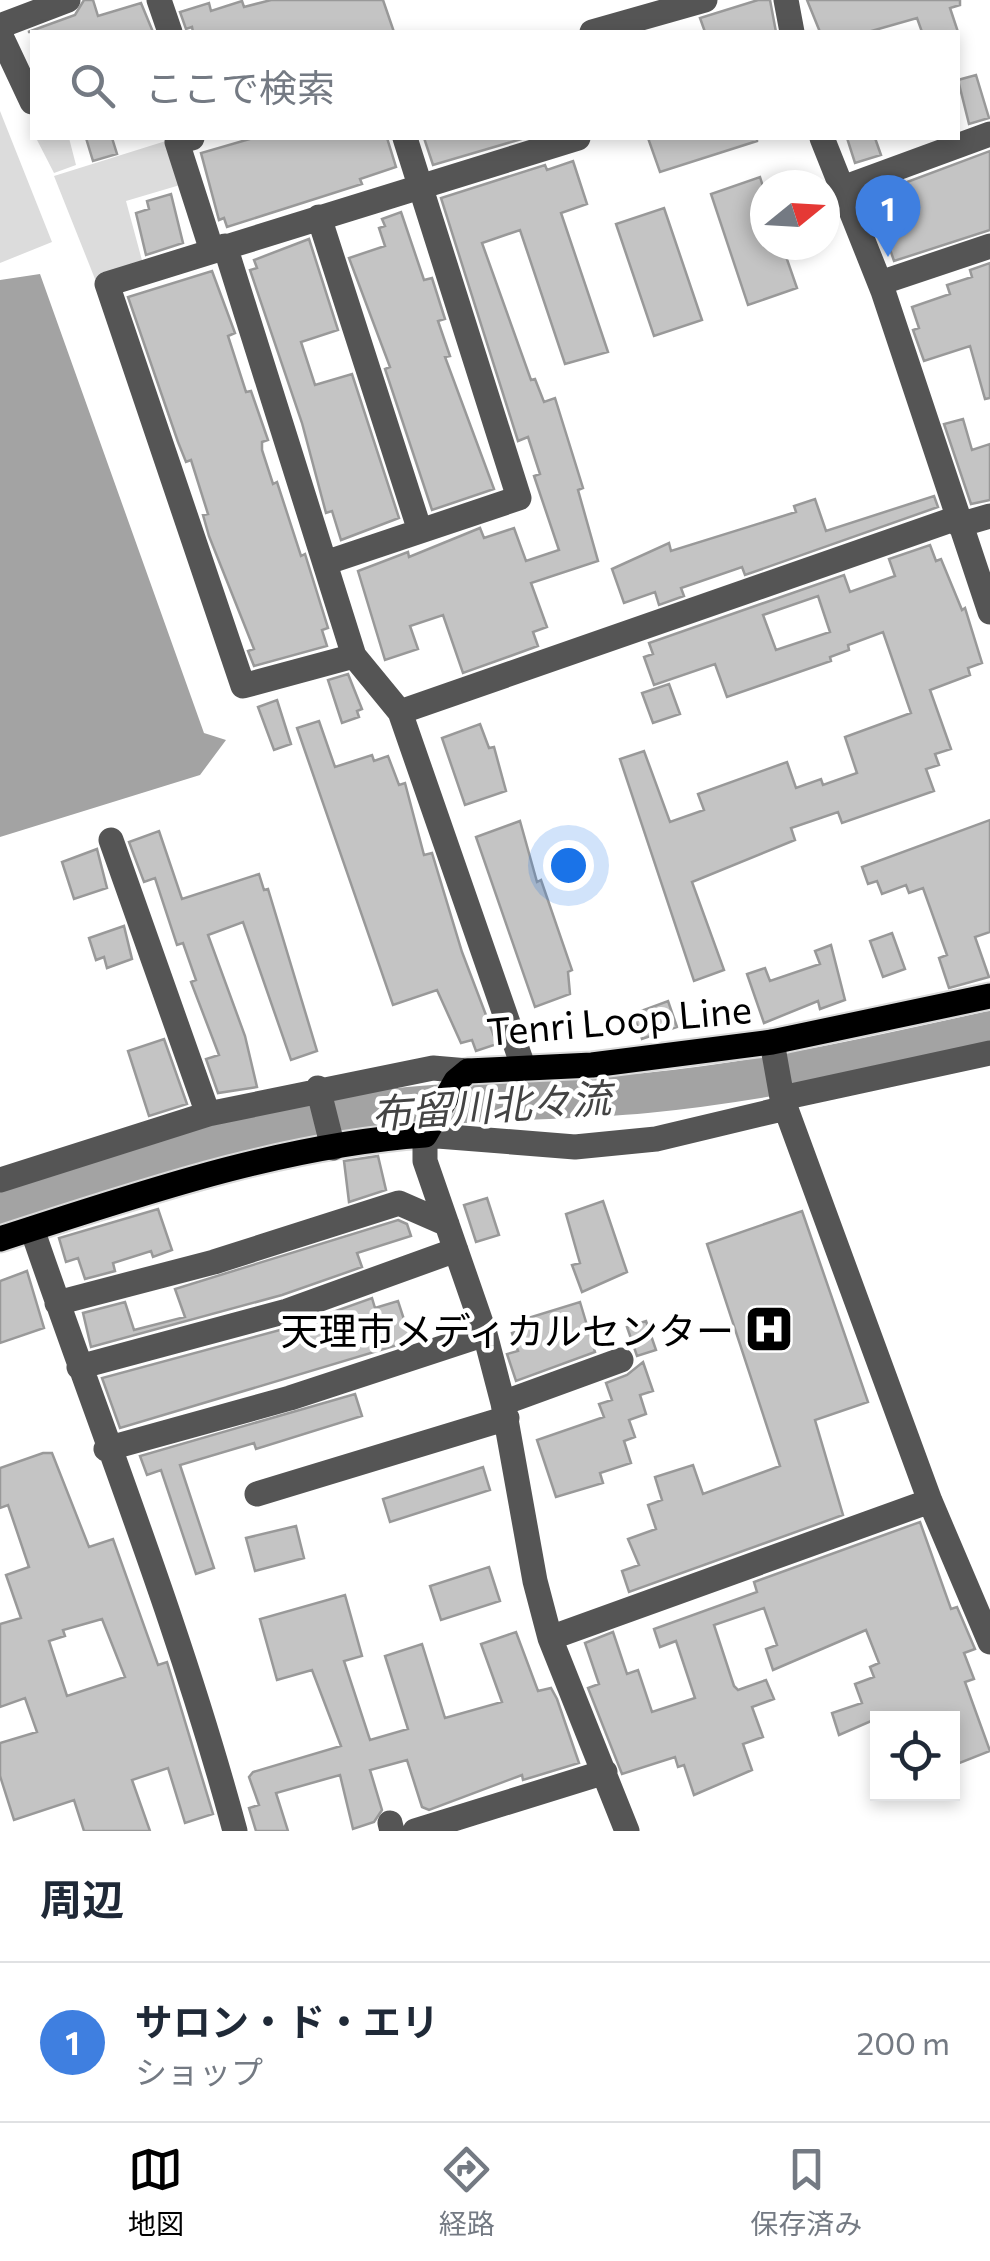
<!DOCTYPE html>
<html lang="ja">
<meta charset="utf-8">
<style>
:root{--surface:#fff;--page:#f6f6f7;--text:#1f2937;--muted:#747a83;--line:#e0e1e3;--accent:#000}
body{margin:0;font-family:Commissioner,"Noto Sans JP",sans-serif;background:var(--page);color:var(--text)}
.controls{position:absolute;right:30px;bottom:30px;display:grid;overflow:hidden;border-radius:0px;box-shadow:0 5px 15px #0003}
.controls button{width:90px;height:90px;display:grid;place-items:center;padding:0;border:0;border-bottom:2px solid var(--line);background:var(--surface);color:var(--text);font:50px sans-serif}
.compass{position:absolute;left:750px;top:170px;width:90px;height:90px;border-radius:50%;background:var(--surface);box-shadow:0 5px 15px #0003;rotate:72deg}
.you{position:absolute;left:568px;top:865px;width:35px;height:35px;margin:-25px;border:8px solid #fff;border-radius:50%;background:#1a73e8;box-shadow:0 0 0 15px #1a73e833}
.badge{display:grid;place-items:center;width:65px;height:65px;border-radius:50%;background:var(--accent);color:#fff;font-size:32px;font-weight:700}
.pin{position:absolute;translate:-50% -82px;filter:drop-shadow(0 2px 5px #0008)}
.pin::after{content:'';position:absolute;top:52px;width:35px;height:30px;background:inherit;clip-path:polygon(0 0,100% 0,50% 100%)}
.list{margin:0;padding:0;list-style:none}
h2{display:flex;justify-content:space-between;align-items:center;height:130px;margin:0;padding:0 40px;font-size:42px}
h2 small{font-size:32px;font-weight:400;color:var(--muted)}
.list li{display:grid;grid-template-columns:65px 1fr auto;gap:30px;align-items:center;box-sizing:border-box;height:160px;padding:0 40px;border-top:2px solid var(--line)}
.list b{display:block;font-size:38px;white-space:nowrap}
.list p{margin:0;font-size:32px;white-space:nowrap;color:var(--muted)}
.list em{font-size:32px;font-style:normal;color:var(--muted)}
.icon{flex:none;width:55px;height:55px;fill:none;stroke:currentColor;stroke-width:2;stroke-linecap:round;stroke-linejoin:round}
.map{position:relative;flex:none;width:990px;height:1831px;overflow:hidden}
.search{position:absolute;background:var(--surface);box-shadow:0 5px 15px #0003;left:30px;right:30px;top:30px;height:110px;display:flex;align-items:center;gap:25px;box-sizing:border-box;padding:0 35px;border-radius:0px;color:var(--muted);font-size:38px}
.sheet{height:290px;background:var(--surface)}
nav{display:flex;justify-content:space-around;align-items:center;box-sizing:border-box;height:140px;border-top:2px solid var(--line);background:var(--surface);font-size:28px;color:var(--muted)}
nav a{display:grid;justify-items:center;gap:5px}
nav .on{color:var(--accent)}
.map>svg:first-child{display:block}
.green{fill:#dcdcdc}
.water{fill:#a3a3a3}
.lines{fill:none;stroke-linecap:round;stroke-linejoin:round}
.river{stroke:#a3a3a3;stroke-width:40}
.building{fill:#c4c4c4;stroke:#999;stroke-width:2.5;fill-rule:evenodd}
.major-casing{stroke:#dbdbdb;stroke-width:29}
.minor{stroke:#555;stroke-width:25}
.major{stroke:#000;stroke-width:25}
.labels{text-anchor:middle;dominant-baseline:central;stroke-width:9;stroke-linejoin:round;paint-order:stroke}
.street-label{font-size:38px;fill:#000;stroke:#fff}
.poi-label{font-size:38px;fill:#000;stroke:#fff;text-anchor:end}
.water-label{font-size:40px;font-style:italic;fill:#444;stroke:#fff}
</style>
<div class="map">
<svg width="990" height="1831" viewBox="0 0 990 1831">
<rect width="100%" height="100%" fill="#fff"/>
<path class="green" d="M0 111 52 242 0 263Z
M36 138H69L76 165 54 173Z
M169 140 180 185 126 201 143 264 95 279 54 176Z"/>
<path class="water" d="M40 274 204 733 226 740 200 775 0 837V280Z"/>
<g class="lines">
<path class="river" d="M0 1209C113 1173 226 1134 344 1115 444 1099 546 1102 646 1093 761 1082 878 1056 990 1031"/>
</g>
<path class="building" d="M84 0H93L98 16 141 3 153 32H28L75 15Z
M271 0H383L394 32H193L192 27 186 29 180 12 209 3 211 11 242 1 244 7Z
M758 0H770L776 32H705L700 18Z
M807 0H960V5L950 8 958 32H922L917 18 868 32H820Z
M976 75 989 118 969 124 958 80Z
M86 138H112L117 154 93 161Z
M253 138H387L396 167 360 179 362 184 227 227 224 218 219 220 201 153Z
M424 138H525L433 165Z
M648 138H757V141L660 172Z
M847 138H875L881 155 855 163Z
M990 151V230L894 261 883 228 911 219 899 185Z
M573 161 587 204 561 213 608 352 565 364 520 230 482 243 531 380 535 379 544 402 555 398 583 488 578 490 598 561 531 583 547 627 533 632 538 646 463 673 443 615 410 626 418 649 385 660 358 571 408 552 409 557 480 528 484 538 514 528 526 561 559 550 534 476 540 474 528 437 518 441 441 198 545 165 547 170Z
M760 177 765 193V245H782L797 288 748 305 711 194Z
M171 194 183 243 146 255 136 213 149 209 147 201Z
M664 208 702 320 654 336 616 224Z
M401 212 424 280 432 278 445 319 438 321 450 356 445 357 448 365 494 489 432 510 385 369 390 367 349 258 385 246 379 228 385 226 382 219Z
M309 239 338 330 301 342 315 385 352 374 399 518 341 540 332 511 326 513 302 423 250 270 257 268 254 260Z
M990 263V398L985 399 970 346 924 361 913 330 919 328 912 307 950 294 947 285 972 277 970 270Z
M212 271 235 333 228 336 246 392 251 391 268 440 262 442V450L273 484 277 482 301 556 305 554 328 628 322 630 327 646 254 666 248 651 254 649 209 536 203 515 208 514 191 460 186 462 178 442 128 297Z
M963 419 972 450 990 444V500L971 504 944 424Z
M934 496 938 507 745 575 742 567 681 588 684 596 659 605 655 592 624 603 612 569 669 543 671 551 796 512 794 506 815 499 826 531Z
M930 545 936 561 941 559 962 610 965 608 982 663 968 668 970 675 930 690 951 749 935 754 939 765 926 769 934 791 842 823 838 812 791 828 795 840 692 882 724 970 694 981 620 759 644 751 670 822 704 810 698 794 787 762 796 788 821 779 823 785 857 773 845 737 911 713 883 632 848 645 849 650 830 657 831 661 727 697 715 664 654 685 644 657 653 654 649 643 844 575 850 592 895 576 889 559ZM818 596 830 632 776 650 763 615Z
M348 674 362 709 357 711 359 717 342 723 328 680Z
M669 684 680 714 653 723 642 693Z
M277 700 291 744 274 750 258 707Z
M319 721 335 767 372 755 374 761 388 756 399 785 405 783 424 855 432 853 462 952 497 1044 476 1051 472 1040 461 1043 437 990 393 1005 297 728Z
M480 724 489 748 494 747 506 791 465 805 442 738Z
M990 820V932L975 937 989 977 949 988 939 958 947 955 923 888 909 893 906 885 882 894 877 881 868 884 862 867Z
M520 821 537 882 541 880 572 970 568 972 570 994 535 1007 476 837Z
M159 831 182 899 259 874 264 890 268 889 317 1051 291 1060 243 922 208 935 245 1036 257 1087 218 1093 206 1059 219 1055 191 982 196 980 183 943 177 945 155 878 144 882 129 842Z
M97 849 107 888 74 899 62 862Z
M124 926 132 959 107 968 104 957 96 960 89 938Z
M892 933 905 969 883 977 870 941Z
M831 945 845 1000 820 1009 818 1001 764 1023 747 974 765 968 770 981 820 964 815 951Z
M668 1001 677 1027 642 1039 633 1014Z
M164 1039 187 1104 149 1116 128 1051Z
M378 1156 386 1190 349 1202 344 1161Z
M487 1198 499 1235 476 1242 464 1205Z
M603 1201 627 1272 582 1292 572 1265 580 1263 566 1214Z
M158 1209 172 1250 153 1257 151 1251 113 1263 115 1271 85 1279 78 1258 66 1262 59 1238Z
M802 1211 868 1402 815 1420 843 1515 629 1592 622 1571 639 1565 628 1539 656 1529 648 1505 662 1500 655 1477 693 1465 703 1494 780 1466 707 1244Z
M398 1220 407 1224 411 1236 357 1253 362 1267 282 1295 91 1347 83 1313 125 1302 134 1330 185 1317 175 1289Z
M27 1271 44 1328 0 1343V1281Z
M372 1298 375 1308 398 1301 411 1341 120 1428 102 1378 291 1327Z
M580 1302 595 1352 516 1381 507 1354 518 1351 512 1333 518 1331 515 1322Z
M646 1321 656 1350 637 1356 627 1327Z
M643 1362 653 1391 640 1395 646 1414 629 1420 635 1437 624 1441 631 1463 600 1473 603 1483 556 1497 537 1440 604 1417 599 1404 612 1400 606 1383 627 1375Z
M355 1394 362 1416 256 1449 254 1443 180 1465 214 1568 196 1574 161 1470 147 1475 140 1456Z
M43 1453H52L89 1547 113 1539 158 1665 167 1662 213 1814 185 1823 168 1768 132 1780 150 1831H84L74 1800 14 1820 0 1776V1743L37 1732 25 1698 0 1707V1624L21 1618 6 1575 29 1567 8 1505 0 1508V1468ZM102 1619 125 1677 67 1696 49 1641 65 1636 63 1630Z
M483 1467 490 1490 390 1522 383 1499Z
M920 1522 951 1609 957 1607 975 1649 964 1653 974 1679 965 1682 990 1751 952 1766V1718H878L839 1735 832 1713 862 1703 855 1684 874 1677 870 1667 879 1663 866 1630 773 1670 766 1649 777 1645 764 1608 714 1625 734 1686 738 1690 766 1680 774 1699 752 1707 763 1737 743 1744 752 1770 694 1795 684 1765 678 1767 675 1757 622 1774 588 1688 599 1684 585 1643 613 1632 627 1674 638 1670 652 1712 695 1698 676 1641 660 1647 654 1629 757 1592 754 1582Z
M296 1526 304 1558 255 1571 246 1538Z
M489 1567 500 1601 441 1620 430 1586Z
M345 1595 362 1656 344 1661 370 1740 408 1729 385 1656 422 1644 445 1718 502 1702 481 1644 516 1632 538 1691 551 1688 557 1699 579 1763 523 1780 522 1775 429 1810 422 1807 407 1760 370 1770 382 1810 374 1822 353 1829 340 1775 276 1793 288 1831H256L249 1808 259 1805 249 1777 253 1772 341 1746 312 1670 277 1680 260 1619Z"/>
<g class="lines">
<g class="major-casing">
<path id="major" d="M0 1239C137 1195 280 1145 425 1135L456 1081 468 1071 592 1065 772 1042 990 996"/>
</g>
<path class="minor" d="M159 0 170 32
M786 0 792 32
M0 26 68 0
M592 32 705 0
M0 34 32 102
M192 138 177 142 212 251
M822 138 883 291 990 612
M840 189 990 134
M319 217 420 531
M225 246 354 656 400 712 523 1066
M880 283 990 246
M959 525 990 516
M328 562 519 498 405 138
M354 656 243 686 107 284 578 138
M400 712 957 518
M111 840 208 1114
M772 1042 782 1098 930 1501 990 1642
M318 1088 333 1148
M782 1098 990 1053
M0 1180 208 1114 433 1068 468 1071
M32 1229C101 1430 180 1626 235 1831
M57 1303 214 1262 399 1203 447 1224
M79 1367 287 1311 456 1250
M503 1403 621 1360
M106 1449 290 1398 485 1334
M257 1494 507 1418
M550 1638 930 1501
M390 1823 392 1831
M415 1831 605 1772
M627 1831 550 1638 535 1581 503 1403 485 1334 425 1161V1135L575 1147 656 1139 786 1108"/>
<use href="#major" class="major"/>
</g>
<defs>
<g id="hospital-square" transform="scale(2.5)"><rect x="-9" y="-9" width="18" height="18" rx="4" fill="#000" stroke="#fff"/><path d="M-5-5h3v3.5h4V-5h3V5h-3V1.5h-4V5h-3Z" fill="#fff"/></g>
</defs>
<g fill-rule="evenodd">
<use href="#hospital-square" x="769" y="1329"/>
</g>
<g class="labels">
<g class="street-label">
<text transform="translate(619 1019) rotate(-5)">Tenri Loop Line</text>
</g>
<g class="poi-label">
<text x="734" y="1329">天理市メディカルセンター</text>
</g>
<g class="water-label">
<text transform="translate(491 1104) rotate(-4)">布留川北々流</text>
</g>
</g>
</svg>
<div class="controls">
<button><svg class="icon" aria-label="locate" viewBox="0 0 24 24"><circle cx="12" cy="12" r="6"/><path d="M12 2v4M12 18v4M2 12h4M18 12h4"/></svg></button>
</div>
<svg class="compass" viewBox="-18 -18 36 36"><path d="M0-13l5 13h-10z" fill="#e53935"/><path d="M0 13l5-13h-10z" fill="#747a83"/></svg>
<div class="you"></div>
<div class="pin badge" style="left:888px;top:257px;background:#3f7fe0">1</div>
<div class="search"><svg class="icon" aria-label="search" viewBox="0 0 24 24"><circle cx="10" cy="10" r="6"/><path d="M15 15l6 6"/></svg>ここで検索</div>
</div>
<section class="sheet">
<h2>周辺<small></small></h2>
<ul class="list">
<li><span class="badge" style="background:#3f7fe0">1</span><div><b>サロン・ド・エリ</b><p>ショップ</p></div><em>200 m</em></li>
</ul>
</section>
<nav>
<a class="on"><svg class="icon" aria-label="map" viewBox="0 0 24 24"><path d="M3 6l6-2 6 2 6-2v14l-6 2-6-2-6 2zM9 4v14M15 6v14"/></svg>地図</a>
<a><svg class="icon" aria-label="directions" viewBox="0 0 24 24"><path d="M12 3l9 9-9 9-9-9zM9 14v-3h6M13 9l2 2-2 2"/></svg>経路</a>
<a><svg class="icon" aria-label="saved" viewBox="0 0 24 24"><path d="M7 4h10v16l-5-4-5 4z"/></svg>保存済み</a>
</nav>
